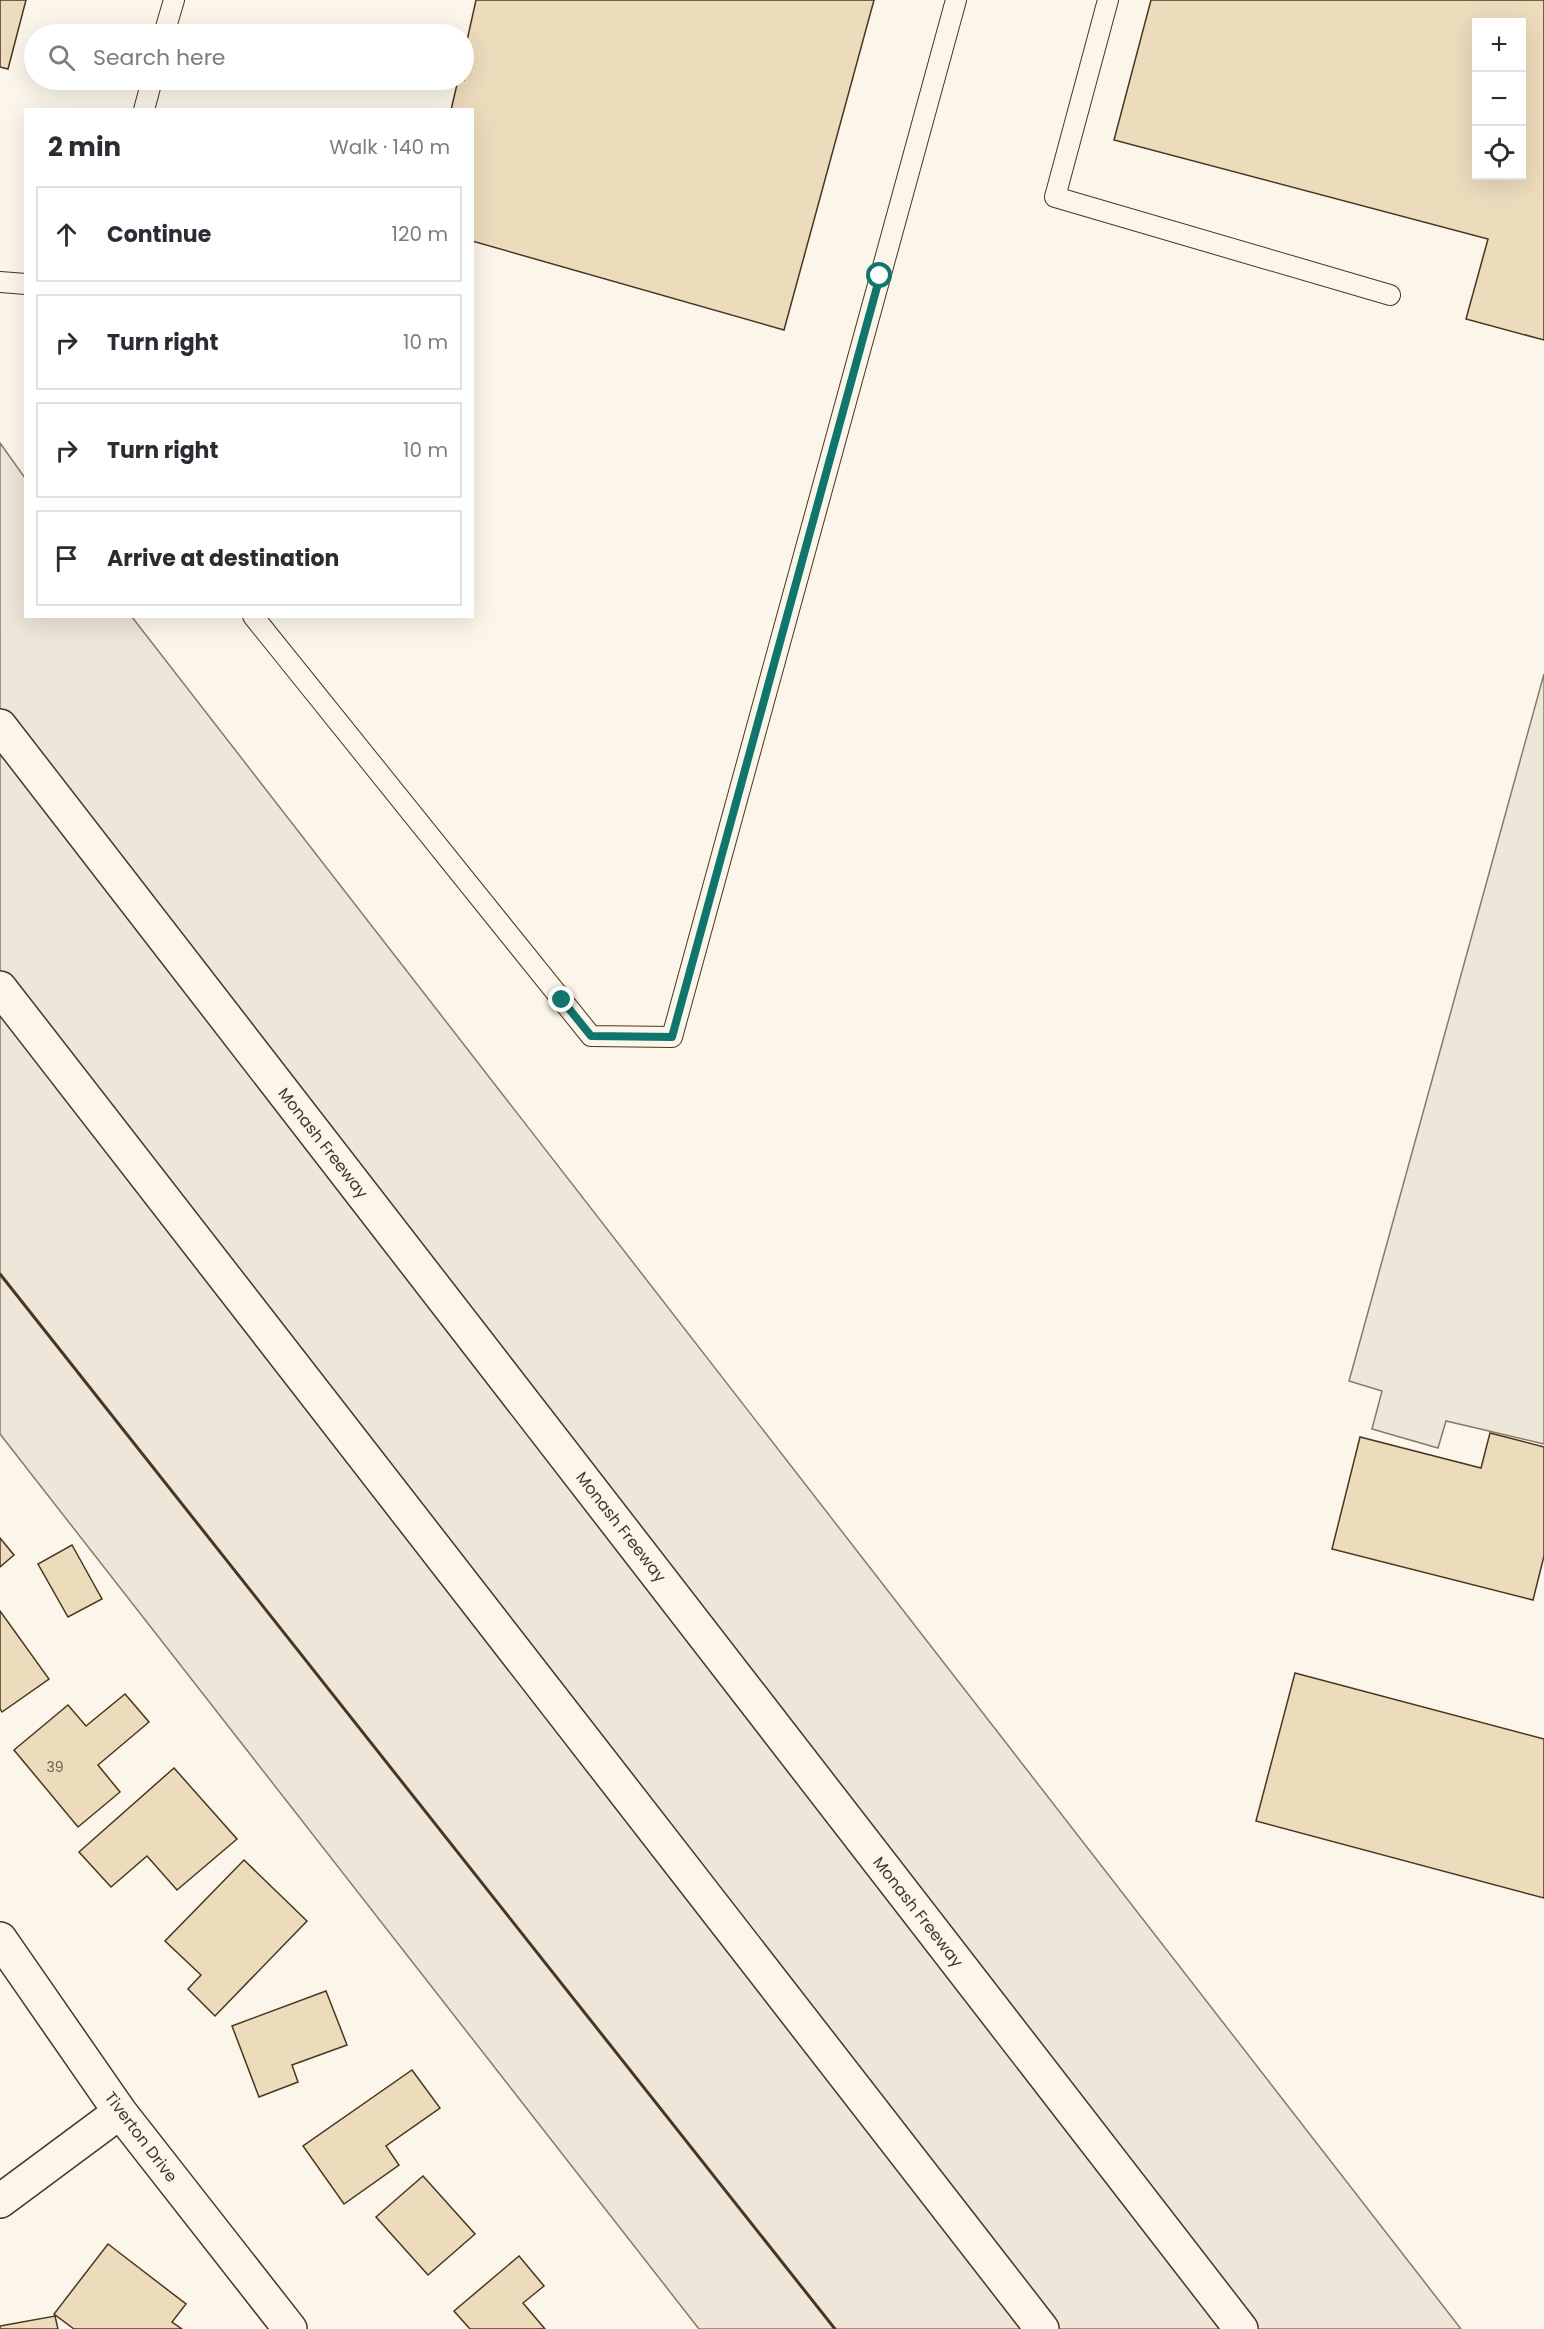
<!DOCTYPE html>
<meta charset="utf-8">
<style>
:root{--surface:#fff;--page:#f7f7f7;--text:#2b2b33;--muted:#7c7c81;--line:#e1e1e2}
body{margin:0;font-family:Poppins,sans-serif;background:var(--page);color:var(--text)}
.controls{position:absolute;right:18px;top:18px;display:grid;overflow:hidden;border-radius:0px;box-shadow:0 6px 24px #0002}
.controls button{width:54px;height:54px;display:grid;place-items:center;padding:0;border:0;border-bottom:2px solid var(--line);background:var(--surface);color:var(--text);font:30px sans-serif}
.stop{position:absolute;width:18px;height:18px;margin:-14px;border:4px solid #0f766e;border-radius:50%;background:#fff}
.stop.end{background:#0f766e;border-color:#fff;box-shadow:0 2px 6px #0008}
.list{margin:0;padding:0;list-style:none}
h2{display:flex;justify-content:space-between;align-items:center;height:78px;margin:0;padding:0 24px;font-size:26px}
h2 small{font-size:20px;font-weight:400;color:var(--muted)}
.list li{display:grid;grid-template-columns:39px 1fr auto;gap:18px;align-items:center;box-sizing:border-box;height:96px;margin:0 12px 12px;padding:0 12px;border:2px solid var(--line);border-radius:0px}
.list b{display:block;font-size:22px;white-space:nowrap}
.list em{font-size:20px;font-style:normal;color:var(--muted)}
.icon{flex:none;width:33px;height:33px;fill:none;stroke:currentColor;stroke-width:2;stroke-linecap:round;stroke-linejoin:round}
.map{position:relative;flex:none;width:1544px;height:2329px;overflow:hidden}
.search{position:absolute;background:var(--surface);box-shadow:0 6px 24px #0002;left:24px;top:24px;width:450px;height:66px;display:flex;align-items:center;gap:15px;box-sizing:border-box;padding:0 21px;border-radius:33px;color:var(--muted);font-size:22px}
.panel{position:absolute;background:var(--surface);box-shadow:0 6px 24px #0002;left:24px;top:108px;width:450px;height:510px;border-radius:0px}
.map>svg:first-child{display:block}
.green{fill:#ede6d9;stroke:#887966;stroke-width:1.5}
.parking{fill:#ede7d9;stroke:#887966;stroke-width:1.5}
.building{fill:#ecdcbc;stroke:#4a3520;stroke-width:1.5;fill-rule:evenodd}
.lines{fill:none;stroke-linecap:round;stroke-linejoin:round}
.service-casing{stroke:#4a3520;stroke-width:22}
.minor-casing{stroke:#4a3520;stroke-width:36}
.motorway-casing{stroke:#4a3520;stroke-width:36}
.service{stroke:#fbf6e9;stroke-width:20}
.minor{stroke:#fbf6e9;stroke-width:33}
.motorway{stroke:#fbf6e9;stroke-width:33}
.wall{stroke:#4a3520;stroke-width:3}
.route{stroke:#0f766e;stroke-width:8}
.labels{text-anchor:middle;dominant-baseline:central;stroke-width:4.5;stroke-linejoin:round;paint-order:stroke}
.number-label{font-size:14px;fill:#725f47}
.street-label{font-size:16px;fill:#4a3520;stroke:#fbf6e9}
</style>
<div class="map">
<svg width="1544" height="2329" viewBox="0 0 1544 2329">
<rect width="100%" height="100%" fill="#fbf6e9"/>
<path class="green" d="M0 443 25 478 26 616 132 617 1461 2329H699L0 1434Z"/>
<path class="parking" d="M1544 674V1444L1446 1421 1438 1448 1372 1429 1382 1391 1349 1381Z"/>
<path class="building" d="M0 0H26L8 69 0 67Z
M476 0H874L784 330 472 241V110H451L458 80H464V54Z
M1151 0H1544V340L1466 319 1488 239 1114 140ZM1476 22H1522V176H1476Z
M1490 1433 1544 1447V1556L1533 1600 1332 1549 1360 1437 1481 1468Z
M0 1538 14 1555 0 1567Z
M72 1545 102 1599 68 1617 38 1564Z
M0 1611 49 1679 2 1712 0 1709Z
M1295 1673 1544 1739V1898L1256 1821Z
M125 1694 149 1722 98 1765 120 1792 78 1827 14 1750 68 1705 86 1726Z
M174 1768 237 1839 177 1890 147 1856 111 1887 79 1852Z
M244 1860 307 1921 215 2016 188 1989 201 1975 165 1941Z
M326 1991 347 2045 292 2065 298 2082 259 2097 232 2026Z
M412 2070 440 2108 386 2146 399 2165 344 2204 303 2146Z
M423 2176 475 2234 428 2275 376 2217Z
M108 2244 186 2304 172 2322 182 2329H74L54 2314Z
M519 2256 544 2286 523 2303 545 2329H470L454 2311Z
M55 2316 58 2329H0V2326Z"/>
<g class="lines">
<g class="service-casing">
<path id="service" d="M1108 0 1055 197 1390 295
M164 34 174 0
M144 110 152 80
M0 282 26 284
M253 616 591 1036 672 1037 956 0"/>
</g>
<g class="minor-casing">
<path id="minor" d="M0 1939 120 2112 290 2329
M0 2201 120 2112"/>
</g>
<g class="motorway-casing">
<path id="motorway" d="M0 726 1241 2329
M0 988 1042 2329"/>
</g>
<use href="#service" class="service"/>
<use href="#minor" class="minor"/>
<use href="#motorway" class="motorway"/>
<path class="wall" d="M0 1274 835 2329"/>
</g>
<g class="lines">
<path class="route" d="M562 1000 591 1036 672 1037 880 276"/>
</g>
<g class="labels">
<g class="number-label">
<text x="55" y="1767">39</text>
</g>
<g class="street-label">
<text transform="translate(323 1143) rotate(52)">Monash Freeway</text>
<text transform="translate(621 1527) rotate(52)">Monash Freeway</text>
<text transform="translate(918 1912) rotate(52)">Monash Freeway</text>
<text transform="translate(141 2137) rotate(53)">Tiverton Drive</text>
</g>
</g>
</svg>
<div class="controls">
<button>+</button>
<button>−</button>
<button><svg class="icon" aria-label="locate" viewBox="0 0 24 24"><circle cx="12" cy="12" r="6"/><path d="M12 2v4M12 18v4M2 12h4M18 12h4"/></svg></button>
</div>
<div class="stop" style="left:880px;top:276px"></div>
<div class="stop end" style="left:562px;top:1000px"></div>
<div class="search"><svg class="icon" aria-label="search" viewBox="0 0 24 24"><circle cx="10" cy="10" r="6"/><path d="M15 15l6 6"/></svg>Search here</div>
<section class="panel">
<h2>2 min<small>Walk · 140 m</small></h2>
<ul class="list">
<li><svg class="icon" aria-label="ahead" viewBox="0 0 24 24"><path d="M12 20V5M6 11l6-6 6 6"/></svg><div><b>Continue</b></div><em>120 m</em></li>
<li><svg class="icon" aria-label="right" viewBox="0 0 24 24"><path d="M7 20v-9h11M14 6l5 5-5 5"/></svg><div><b>Turn right</b></div><em>10 m</em></li>
<li><svg class="icon" aria-label="right" viewBox="0 0 24 24"><path d="M7 20v-9h11M14 6l5 5-5 5"/></svg><div><b>Turn right</b></div><em>10 m</em></li>
<li><svg class="icon" aria-label="arrive" viewBox="0 0 24 24"><path d="M6 21V4h12l-3 4 3 4H6"/></svg><div><b>Arrive at destination</b></div></li>
</ul>
</section>
</div>
